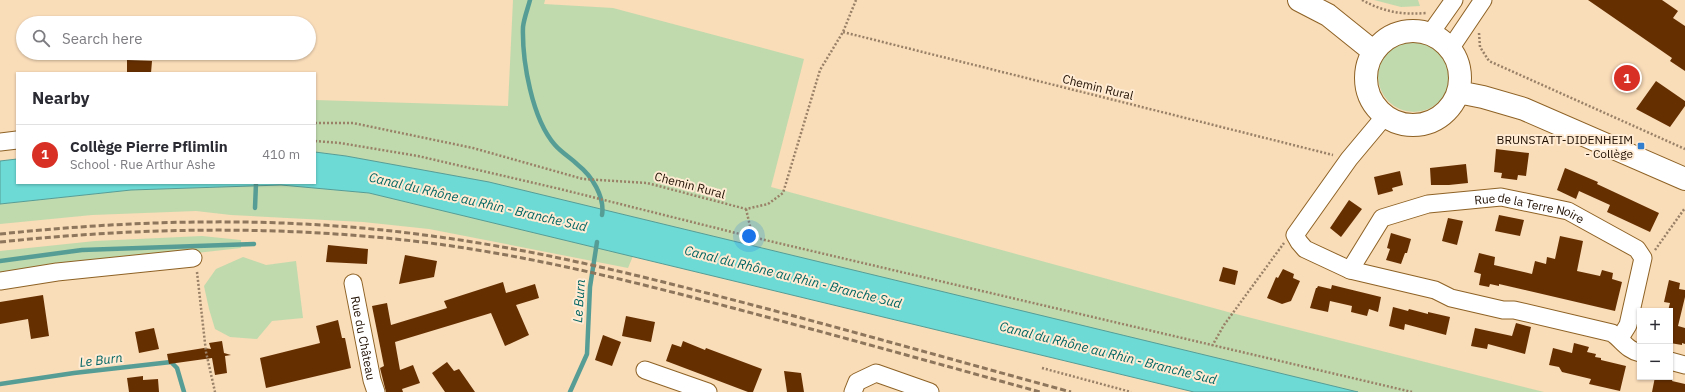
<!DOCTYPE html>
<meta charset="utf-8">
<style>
:root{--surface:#fff;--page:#f2f2f3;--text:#2b2b33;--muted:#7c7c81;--line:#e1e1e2;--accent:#d93025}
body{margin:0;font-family:"IBM Plex Sans",sans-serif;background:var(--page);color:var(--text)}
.controls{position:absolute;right:12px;bottom:12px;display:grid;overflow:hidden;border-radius:0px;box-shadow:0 1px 3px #0004}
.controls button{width:36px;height:36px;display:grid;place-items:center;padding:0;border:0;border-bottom:1px solid var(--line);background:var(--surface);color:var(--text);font:20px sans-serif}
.you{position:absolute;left:749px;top:236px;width:14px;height:14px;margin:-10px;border:3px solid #fff;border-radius:50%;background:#1a73e8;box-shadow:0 0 0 6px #1a73e833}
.badge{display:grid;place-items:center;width:26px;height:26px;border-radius:50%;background:var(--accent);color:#fff;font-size:13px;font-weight:700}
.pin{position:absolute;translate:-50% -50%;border:2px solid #fff;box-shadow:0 1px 4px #0006}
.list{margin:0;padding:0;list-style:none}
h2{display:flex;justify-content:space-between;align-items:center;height:52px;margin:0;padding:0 16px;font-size:17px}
h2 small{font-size:13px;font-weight:400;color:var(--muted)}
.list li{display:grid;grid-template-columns:26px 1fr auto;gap:12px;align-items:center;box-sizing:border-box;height:60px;padding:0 16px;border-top:1px solid var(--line)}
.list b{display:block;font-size:15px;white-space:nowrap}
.list p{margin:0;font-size:13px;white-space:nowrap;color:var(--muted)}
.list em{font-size:13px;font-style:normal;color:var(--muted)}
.icon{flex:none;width:22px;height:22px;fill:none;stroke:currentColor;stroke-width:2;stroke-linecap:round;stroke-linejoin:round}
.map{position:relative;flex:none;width:1685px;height:392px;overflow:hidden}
.search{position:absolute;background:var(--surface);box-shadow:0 1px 3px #0004;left:16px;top:16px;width:300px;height:44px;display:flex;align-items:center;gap:10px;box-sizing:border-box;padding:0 14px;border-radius:22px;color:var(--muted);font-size:15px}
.panel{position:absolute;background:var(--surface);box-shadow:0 1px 3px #0004;left:16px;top:72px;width:300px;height:112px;border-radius:0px}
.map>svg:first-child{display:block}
.green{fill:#c0daad}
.water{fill:#6ddad6;stroke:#569d96}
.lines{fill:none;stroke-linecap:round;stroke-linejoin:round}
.stream{stroke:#569d96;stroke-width:4.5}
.building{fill:#662f00}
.minor-casing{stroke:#8e6225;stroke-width:19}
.major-casing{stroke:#8e6225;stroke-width:24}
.path{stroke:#998167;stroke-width:2.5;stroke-dasharray:2 2;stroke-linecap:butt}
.minor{stroke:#fff;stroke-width:17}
.major{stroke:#fff;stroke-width:22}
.rail{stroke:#8d765c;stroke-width:3;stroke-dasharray:6 3;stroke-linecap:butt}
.poi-dot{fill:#317ece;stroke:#ffebd3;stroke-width:1.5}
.labels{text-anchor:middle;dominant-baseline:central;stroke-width:4;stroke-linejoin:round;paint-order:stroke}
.street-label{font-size:12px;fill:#1f0e00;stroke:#ffebd3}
.poi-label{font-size:12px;fill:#1f0e00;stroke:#ffebd3;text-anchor:end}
.water-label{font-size:13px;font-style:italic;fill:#026563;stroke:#ffebd3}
</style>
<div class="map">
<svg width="1685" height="392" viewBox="0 0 1685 392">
<rect width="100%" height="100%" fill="#f9dcb8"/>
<path class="green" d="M513 0H545L544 4 613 8 804 59 771 187 1228 312 1544 392H1355L489 182 346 156 315 152V100L508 106Z
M1374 0H1418L1420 6 1401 7Z
M1378 76a36 36 0 1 1 72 0a36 36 0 1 1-72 0Z
M281 185 369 193 633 256 628 268 429 229 363 222 231 215 196 211 92 215 0 224V204L131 190Z
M202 236 241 240V248L0 275V251L95 241Z
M243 257 266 265 296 261 303 318 272 321 257 339 230 337 215 329 209 309 204 286 216 269Z"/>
<path class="water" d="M315 152 346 156 489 182 1358 392H1194L369 193 281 185 131 190 0 204V161L17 159V183H315Z"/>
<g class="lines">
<path class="stream" d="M530 0C528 8 524 18 523 27 522 61 532 119 555 145 562 153 571 158 578 165 592 176 605 197 602 215
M255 208 256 183
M0 261 82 250 254 244
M0 384 74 373 171 362 177 368 184 392
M570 392 587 354 590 287 597 242"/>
</g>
<path class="building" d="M1588 0H1662L1678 11 1673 18 1685 26V71L1670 61 1672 58Z
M127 60 152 61 151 73H127Z
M1656 81 1685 101V106L1670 127 1636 109Z
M1496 149 1529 153 1526 176 1518 175 1517 180 1501 178 1502 173 1494 172Z
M1466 164 1468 183 1449 185H1431L1430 168Z
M1565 168 1598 182 1597 184 1659 213 1650 232 1607 212 1610 205 1579 191 1576 199 1557 190Z
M1400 171 1403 185 1392 188 1393 191 1378 195 1374 177Z
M1349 200 1362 209 1341 237 1330 228Z
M1499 215 1524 220 1520 236 1495 231Z
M1448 218 1463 221 1457 245 1442 241Z
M1391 233 1411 239 1407 253H1405L1401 264 1386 260 1390 249 1387 248Z
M1560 236 1583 241 1577 271 1600 276 1602 270 1613 273 1612 279 1622 282 1615 311 1499 284V286L1490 284 1489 287 1479 285 1481 274 1474 272 1479 253 1495 257 1494 265 1532 274 1535 261 1546 264 1547 257 1555 259Z
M328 245 368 249 367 264 326 262Z
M405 255 437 261 434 277 399 284Z
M1223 267 1238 271 1235 285 1219 281Z
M1283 269 1294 274 1293 278 1300 281 1291 301 1282 304 1267 298 1276 277 1278 278Z
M1669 280 1680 283 1679 289 1685 290V297L1678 326 1685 328V344L1682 343V345L1670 343V311H1668L1670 303 1664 302Z
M503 282 506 293 535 284 539 298 516 305 529 335 505 346 491 313 395 342 400 370 413 365 420 383 402 389 403 392H386L380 368 384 366 372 306 387 303 391 325 447 308 444 301Z
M1332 285 1381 297 1378 312 1369 309 1367 316 1351 312 1352 306 1330 301 1328 312 1310 308 1316 288H1317L1318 286 1331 289Z
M43 295 49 336 31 339 28 319 0 324V302Z
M1393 307 1408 311 1409 309 1428 314V312L1450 317 1446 335 1405 324 1404 330 1389 326Z
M626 316 655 322 651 342 622 336Z
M338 320 342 338H345L351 368 266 388 260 358 320 343 316 326Z
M1516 323 1531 327 1525 354 1488 344 1487 349 1471 346 1475 328 1512 336Z
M154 328 159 349 139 353 135 332Z
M603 335 621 342 612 366 595 360Z
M222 341 224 353 231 355 225 356 227 373 215 375 212 358 169 364 167 354 204 348 211 349 209 343Z
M683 341 705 350 706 348 762 369 753 392H748L666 361 672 344 681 347Z
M1574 343 1589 347 1587 352 1596 354 1595 357 1601 358V360L1626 366 1620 391 1589 384 1591 379 1562 372 1559 367 1549 365 1553 348 1572 353Z
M447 362 454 371 459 369 475 392H445L432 373Z
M784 371 801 373 804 392H787Z
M143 376V380L158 379 159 392H129L127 378Z
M1655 377H1673L1672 381 1685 384V392H1652Z"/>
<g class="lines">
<g class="minor-casing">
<g id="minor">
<path d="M1430 34 1454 0"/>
<path d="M1450 49 1483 0"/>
<path d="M1385 116 1349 159 1295 235 1299 242 1305 249 1350 270 1435 290 1451 298 1503 310H1514L1612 333C1623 341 1627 350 1640 353"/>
<path d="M0 142 17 140"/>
<path id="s1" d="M1350 270 1382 218 1428 204 1501 197 1568 211 1637 249 1643 258 1628 325 1620 338"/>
<path d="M0 281 57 272 193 258"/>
<path id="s2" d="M353 283 372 380 376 392"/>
<path d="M1670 361 1685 365"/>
<path d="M645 370 708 392"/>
<path d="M853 392 857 382 876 373 930 392"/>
</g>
</g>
<g class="major-casing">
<path id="major" d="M1299 0 1328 15 1374 52
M1366 78a47 47 0 1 1 94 0a47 47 0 1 1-94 0Z
M1458 92 1483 97 1524 109 1685 179"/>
</g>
<path class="path" d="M1362 0C1384 12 1402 15 1427 13
M843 32 1333 155
M1479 33 1480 47 1489 61 1685 149
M315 123H353L473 148 583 179 647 183 746 209 768 204 783 193 820 70 843 32 856 0
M315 141 340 143 418 156 560 189 748 236 1412 392
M746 209 750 226 748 236
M1655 250 1685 208
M197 272 206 352 215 392
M1212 346 1224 325 1284 243
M1042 368 1131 392"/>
<use href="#minor" class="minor"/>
<use href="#major" class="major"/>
<path class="rail" d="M0 234C144 219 288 216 432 236 545 251 654 279 764 308 866 335 968 364 1071 392
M0 242C144 227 287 225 430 243 538 257 643 284 748 312 845 338 943 365 1040 392"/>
</g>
<rect class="poi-dot" x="1637" y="142" width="8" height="8" rx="2"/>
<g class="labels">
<g class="street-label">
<text transform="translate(1098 87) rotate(14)">Chemin Rural</text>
<text transform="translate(690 185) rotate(15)">Chemin Rural</text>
<text stroke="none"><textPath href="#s1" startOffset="212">Rue de la Terre Noire</textPath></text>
<text stroke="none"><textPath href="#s2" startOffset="56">Rue du Château</textPath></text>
</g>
<g class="poi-label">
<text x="1633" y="139">BRUNSTATT-DIDENHEIM<tspan x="1633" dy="14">- Collège</tspan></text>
</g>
<g class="water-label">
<text transform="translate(478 202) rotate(13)">Canal du Rhône au Rhin - Branche Sud</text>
<text transform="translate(793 277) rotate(14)">Canal du Rhône au Rhin - Branche Sud</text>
<text transform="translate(579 301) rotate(-86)">Le Burn</text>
<text transform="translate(1108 353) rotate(14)">Canal du Rhône au Rhin - Branche Sud</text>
<text transform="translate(101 360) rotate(-7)">Le Burn</text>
</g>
</g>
</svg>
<div class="controls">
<button>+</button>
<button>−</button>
</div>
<div class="you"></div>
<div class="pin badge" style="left:1627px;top:78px">1</div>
<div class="search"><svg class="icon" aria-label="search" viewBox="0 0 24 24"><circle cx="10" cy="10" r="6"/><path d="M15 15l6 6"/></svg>Search here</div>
<section class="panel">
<h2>Nearby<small></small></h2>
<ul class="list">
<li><span class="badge">1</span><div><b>Collège Pierre Pflimlin</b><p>School · Rue Arthur Ashe</p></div><em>410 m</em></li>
</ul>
</section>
</div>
